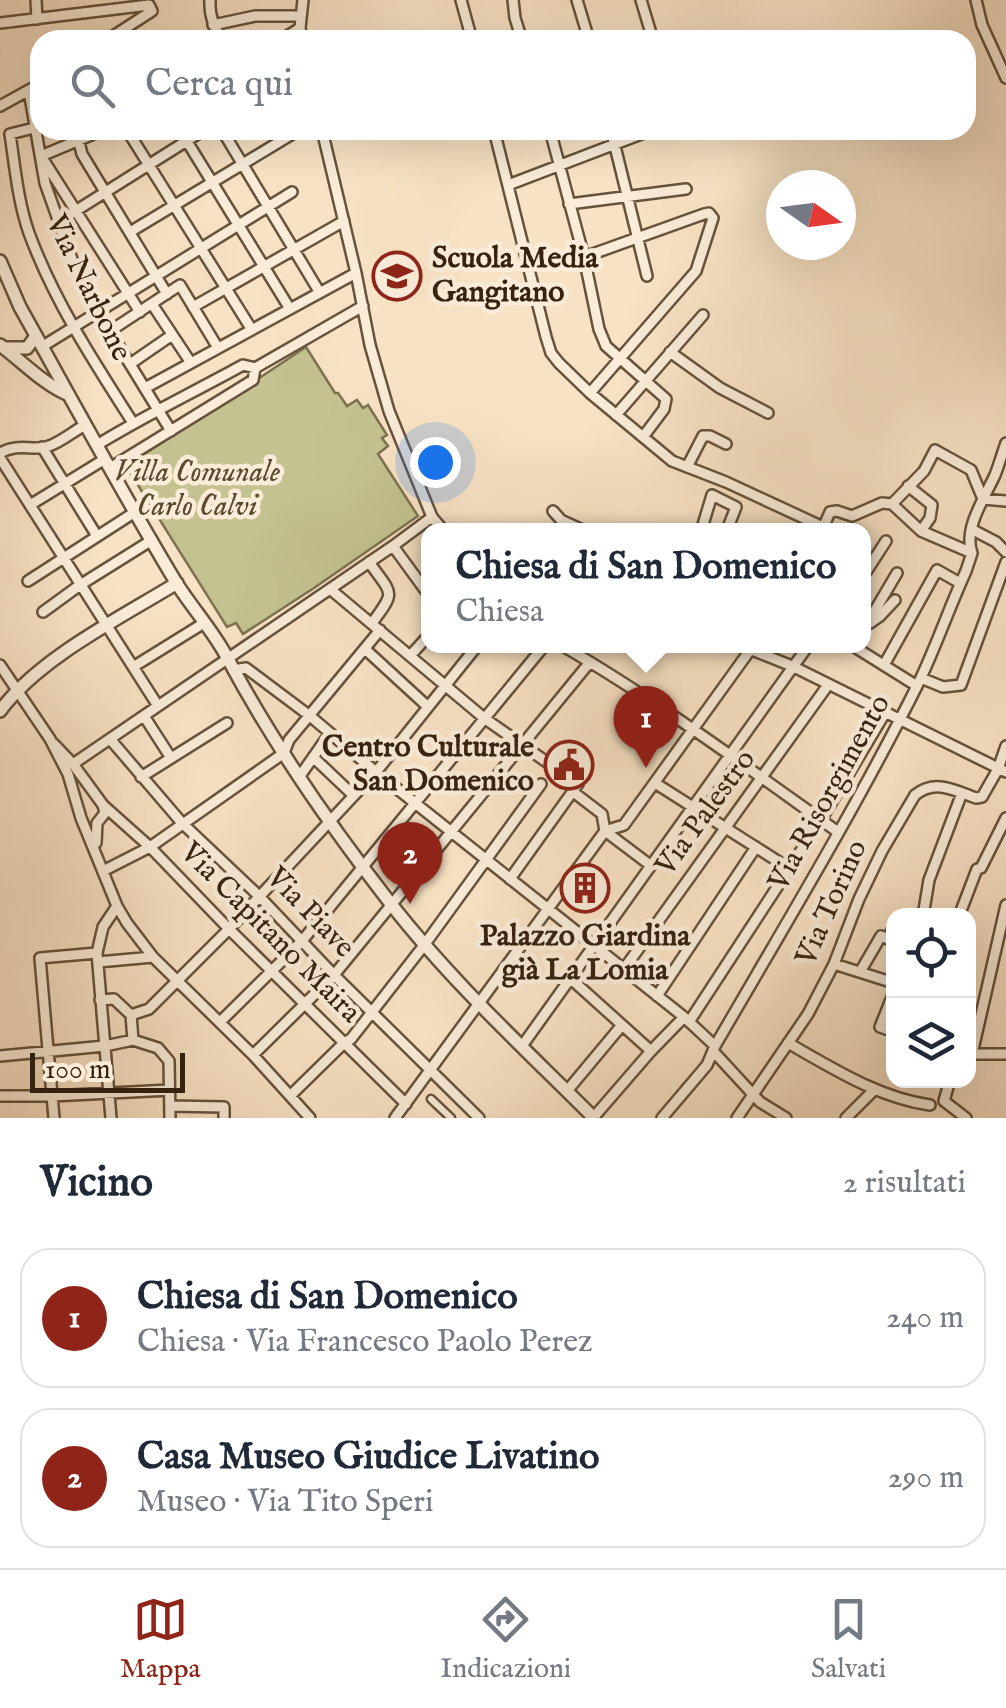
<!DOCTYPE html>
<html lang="it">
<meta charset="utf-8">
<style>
:root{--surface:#fff;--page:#f2f2f3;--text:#1f2937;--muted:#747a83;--line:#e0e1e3;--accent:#8f2418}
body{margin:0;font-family:"IM FELL English",serif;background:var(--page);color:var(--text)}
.controls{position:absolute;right:30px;bottom:30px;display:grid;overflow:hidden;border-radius:20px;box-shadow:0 10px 40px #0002}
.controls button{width:90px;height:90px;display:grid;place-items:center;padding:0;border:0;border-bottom:2px solid var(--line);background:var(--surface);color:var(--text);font:50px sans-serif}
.compass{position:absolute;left:766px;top:170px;width:90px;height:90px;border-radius:50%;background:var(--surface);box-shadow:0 10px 40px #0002;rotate:104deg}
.scale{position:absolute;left:30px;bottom:25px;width:155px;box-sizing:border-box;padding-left:10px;border:5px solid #36230f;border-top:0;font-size:28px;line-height:35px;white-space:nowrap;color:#36230f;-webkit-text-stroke:8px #faecd9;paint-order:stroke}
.you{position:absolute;left:435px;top:462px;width:35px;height:35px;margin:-25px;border:8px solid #fff;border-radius:50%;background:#1a73e8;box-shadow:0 0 0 15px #1a73e833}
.badge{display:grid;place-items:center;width:65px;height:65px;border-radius:50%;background:var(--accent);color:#fff;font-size:32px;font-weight:700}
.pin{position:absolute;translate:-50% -82px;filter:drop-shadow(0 2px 5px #0008)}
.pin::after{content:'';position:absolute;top:52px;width:35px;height:30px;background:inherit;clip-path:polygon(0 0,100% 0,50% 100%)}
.popup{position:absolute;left:421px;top:523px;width:450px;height:130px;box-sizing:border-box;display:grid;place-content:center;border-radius:20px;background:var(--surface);filter:drop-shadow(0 2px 8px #0005);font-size:32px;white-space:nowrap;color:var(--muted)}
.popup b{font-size:38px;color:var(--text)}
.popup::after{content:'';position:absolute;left:50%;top:100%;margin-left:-20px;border:20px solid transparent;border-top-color:var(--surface)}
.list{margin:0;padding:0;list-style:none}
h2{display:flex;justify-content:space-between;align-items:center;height:130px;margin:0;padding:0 40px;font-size:42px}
h2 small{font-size:32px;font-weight:400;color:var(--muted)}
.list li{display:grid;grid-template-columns:65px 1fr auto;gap:30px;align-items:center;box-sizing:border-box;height:140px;margin:0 20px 20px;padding:0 20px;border:2px solid var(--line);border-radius:30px}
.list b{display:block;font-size:38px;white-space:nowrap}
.list p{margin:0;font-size:32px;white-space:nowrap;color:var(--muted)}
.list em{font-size:32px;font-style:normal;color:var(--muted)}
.icon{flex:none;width:55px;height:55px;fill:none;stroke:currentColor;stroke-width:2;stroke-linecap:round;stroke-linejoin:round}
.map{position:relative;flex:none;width:1006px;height:1118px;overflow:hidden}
.search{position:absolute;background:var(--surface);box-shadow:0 10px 40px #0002;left:30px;right:30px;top:30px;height:110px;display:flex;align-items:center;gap:25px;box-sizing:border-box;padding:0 35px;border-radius:30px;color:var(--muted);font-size:38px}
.sheet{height:450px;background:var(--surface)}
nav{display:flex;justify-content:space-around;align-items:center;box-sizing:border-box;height:140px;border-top:2px solid var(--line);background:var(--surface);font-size:28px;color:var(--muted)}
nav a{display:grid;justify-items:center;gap:5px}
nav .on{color:var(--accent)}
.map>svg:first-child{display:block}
.green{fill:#c3c290;stroke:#7c7250;stroke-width:2.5}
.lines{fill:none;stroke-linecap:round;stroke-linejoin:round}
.pedestrian-casing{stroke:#66533c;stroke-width:11}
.minor-casing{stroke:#66533c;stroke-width:14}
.tertiary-casing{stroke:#66533c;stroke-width:16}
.pedestrian{stroke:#faecd9;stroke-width:6}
.minor{stroke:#faecd9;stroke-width:9}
.tertiary{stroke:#faecd9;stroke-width:11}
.labels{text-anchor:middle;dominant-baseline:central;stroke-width:9;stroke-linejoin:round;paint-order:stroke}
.poi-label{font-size:30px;font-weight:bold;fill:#36230f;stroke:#faecd9;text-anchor:start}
.street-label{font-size:30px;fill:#36230f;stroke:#faecd9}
.park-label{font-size:30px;font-style:italic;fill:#594b2f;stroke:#faecd9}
</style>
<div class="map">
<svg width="1006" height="1118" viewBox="0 0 1006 1118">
<rect width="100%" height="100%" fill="#f8e2c5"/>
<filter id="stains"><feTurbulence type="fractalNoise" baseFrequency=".002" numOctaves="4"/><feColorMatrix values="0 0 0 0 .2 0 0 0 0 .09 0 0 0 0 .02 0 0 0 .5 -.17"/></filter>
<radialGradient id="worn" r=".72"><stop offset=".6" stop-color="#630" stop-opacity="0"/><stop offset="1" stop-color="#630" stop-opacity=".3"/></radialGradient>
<path class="green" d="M306 347 335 393H338L347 406 357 400 363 408 368 405 387 435 382 438 388 446 378 454 418 516 314 588 243 634 236 623 227 627 126 466Z"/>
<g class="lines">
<g class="pedestrian-casing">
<path id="pedestrian" d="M431 1099 451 1118"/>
</g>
<g class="minor-casing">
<path id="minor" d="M36 0 37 19
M210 0C209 16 214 27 222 40
M461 0 472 40
M513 0 515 18 522 40
M577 0 589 40
M641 0 653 40
M976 0 982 25 1006 78
M0 23 149 5 152 11 107 40
M213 25 255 16H301
M281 40 300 28
M302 40 300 28 303 0
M29 91 45 183 73 262 98 312 171 431
M0 106 40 84
M34 128 10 134C15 167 18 202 29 233 54 301 94 362 133 423
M76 130 82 154 167 294
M103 130 41 156 140 312
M127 130 252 330
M180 130 290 309
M222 130 320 293
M322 130 356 273 370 345 389 411 432 517 443 530
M494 130 546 337 551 353 559 363 590 393 672 461 726 482 823 527
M550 130 584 257 599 329 606 346 666 399 664 409 643 437
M611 130 647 276
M508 185 652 130
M569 204 686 189
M58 222 204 130
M130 232 299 130
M584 257 704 214 709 213 713 218 696 271 590 393
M152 304 191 363
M193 307 344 221
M110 331 180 285 218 348
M43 346 292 192
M670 352 720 388 768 413
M130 364 172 335
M145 388 356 273
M616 415 703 315
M97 445C144 416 194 392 243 365L255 368 363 306
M42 447 97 536
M0 453C20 442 33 452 49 446 61 442 74 431 85 425
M0 458 158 706
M687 467 703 436H710L726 444
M110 468 253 380 255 368
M908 486 932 505 930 518 921 531
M892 504 921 531 972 553
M30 505 105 459
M553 511 561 520 583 530
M823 528 830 512 837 511 852 516 882 503 892 504 924 471 935 450 971 470 983 499 1006 501
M707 530 702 528 712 495 736 507 727 530
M973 530 996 542 1006 552
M393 546 428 594
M369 562C392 595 397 590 372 623
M864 575 886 541
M28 581 135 512
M330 589 484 718 578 784 510 879
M43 612 80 585 152 540
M870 623 880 616 895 600
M864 629 897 573
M563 646C659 702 748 768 838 832
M742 646 792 666 1006 772
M853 646 917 686
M365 649 427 706
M410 656 428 636
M0 665 50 739 68 774 81 818 117 906 127 923 153 957 253 1055 310 1118
M884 665 937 570 960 583
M133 667 204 623
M233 670 246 668 310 716 376 772 684 1017 715 1046
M921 678 943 687 961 685 1006 562
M144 716 171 758
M110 739 182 823 259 896 334 975 479 1118
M54 744 73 764 103 805 105 813 97 823 96 843
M313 757 353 795
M73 764 393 546 432 517
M300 776 330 733
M141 777 227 723
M655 783 790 869
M572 791 602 814 605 831 650 865
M103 805 150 847 229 929 406 1104
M605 831 624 825 753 646
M103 871 150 847 284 753 289 740 380 630
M923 916 929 880 962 793
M959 916 977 869 981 868 1006 818
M98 962 153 957
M834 964 894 983
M624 969 828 685
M860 972 881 936 888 939 894 926
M571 979 651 1051
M894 992 880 1027 894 1032
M657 996 756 847
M131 1015 149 1009 229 929 376 772 477 646
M220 1022 302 941 544 646
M689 1022 821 820 885 713
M133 1040 158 1048 169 1061 170 1118
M788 1043C832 1068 879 1098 930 1105
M522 1046 808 646
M714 1052 760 1102 786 1118
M969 1054H1006
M972 1054 1006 905
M253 1055 334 975 590 662
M0 1056 105 1046 133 1040 131 1015 114 999 100 1000
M567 1091 622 1025
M0 1096H52L170 1090
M290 1096 344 1043 351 1039 425 944 541 784
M944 1101 966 1118
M944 1101 950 1080
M170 1106 224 1107V1118
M54 1118 40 958 97 953
M111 1118 97 953 103 927 117 906
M395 1118 605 831
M593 1118 651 1051 684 1017
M662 1118 707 1065 715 1046C784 927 856 808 918 684 936 647 949 608 966 571L972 553C963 529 985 497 995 475 999 465 1002 454 1006 443
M737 1118 808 1014 834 964 859 899 882 851 915 795C935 779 954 790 976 798L982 797 998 769 1006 746
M846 1118 875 1089"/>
</g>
<g class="tertiary-casing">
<path id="tertiary" d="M0 261 20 307C72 400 122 493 177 584 193 609 214 632 228 659 274 745 331 827 391 904 452 982 525 1049 594 1118
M0 345C23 362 43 384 69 395
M6 348H27L36 336
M0 711C39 658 120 618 177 583"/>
</g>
<use href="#pedestrian" class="pedestrian"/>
<use href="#minor" class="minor"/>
<use href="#tertiary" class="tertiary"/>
</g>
<defs>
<g id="school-ring" transform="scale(2.5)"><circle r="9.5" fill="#faecd9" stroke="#8f2418" stroke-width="1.5"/><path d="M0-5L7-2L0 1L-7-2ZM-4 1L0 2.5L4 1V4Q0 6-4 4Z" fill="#8f2418"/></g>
<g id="civic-ring" transform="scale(2.5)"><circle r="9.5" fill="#faecd9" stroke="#8f2418" stroke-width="1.5"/><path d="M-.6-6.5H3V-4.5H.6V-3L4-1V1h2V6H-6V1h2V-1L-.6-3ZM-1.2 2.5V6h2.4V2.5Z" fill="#8f2418"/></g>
<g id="building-ring" transform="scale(2.5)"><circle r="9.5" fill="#faecd9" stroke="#8f2418" stroke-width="1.5"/><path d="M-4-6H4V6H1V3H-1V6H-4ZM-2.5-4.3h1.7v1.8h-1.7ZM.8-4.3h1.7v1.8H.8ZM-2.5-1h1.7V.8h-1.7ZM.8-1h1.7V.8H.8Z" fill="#8f2418"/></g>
</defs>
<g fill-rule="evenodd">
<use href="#school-ring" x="397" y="276"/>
<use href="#civic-ring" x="569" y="765"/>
<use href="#building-ring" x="585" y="888"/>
</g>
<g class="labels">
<g class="poi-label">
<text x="432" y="259">Scuola Media<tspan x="432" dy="34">Gangitano</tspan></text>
<text x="534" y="748" text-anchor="end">Centro Culturale<tspan x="534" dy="34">San Domenico</tspan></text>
<text x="585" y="937" text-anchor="middle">Palazzo Giardina<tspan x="585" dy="34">già La Lomia</tspan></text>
</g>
<g class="street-label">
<text transform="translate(88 288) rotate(64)">Via Narbone</text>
<text transform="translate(830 793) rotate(-61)">Via Risorgimento</text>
<text transform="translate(706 813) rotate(-54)">Via Palestro</text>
<text transform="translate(832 903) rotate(-66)">Via Torino</text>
<text transform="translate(310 913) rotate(46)">Via Piave</text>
<text transform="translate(270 933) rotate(45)">Via Capitano Maira</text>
</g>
<g class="park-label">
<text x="197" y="473">Villa Comunale<tspan x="197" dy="34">Carlo Calvi</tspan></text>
</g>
</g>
<rect width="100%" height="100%" filter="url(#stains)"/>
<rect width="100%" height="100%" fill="url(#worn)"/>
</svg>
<div class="controls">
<button><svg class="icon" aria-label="locate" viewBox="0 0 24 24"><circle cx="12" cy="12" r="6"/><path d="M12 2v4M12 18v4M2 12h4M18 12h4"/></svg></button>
<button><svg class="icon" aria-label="layers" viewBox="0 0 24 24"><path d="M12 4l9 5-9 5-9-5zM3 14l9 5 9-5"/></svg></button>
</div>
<svg class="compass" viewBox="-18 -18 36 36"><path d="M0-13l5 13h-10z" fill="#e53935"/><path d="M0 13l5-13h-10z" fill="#747a83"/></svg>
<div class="scale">100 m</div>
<div class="you"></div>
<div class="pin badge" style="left:646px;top:768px">1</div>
<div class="popup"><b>Chiesa di San Domenico</b>Chiesa</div>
<div class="pin badge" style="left:410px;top:904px">2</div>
<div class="search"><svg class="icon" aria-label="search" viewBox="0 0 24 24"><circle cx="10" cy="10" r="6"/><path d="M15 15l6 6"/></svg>Cerca qui</div>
</div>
<section class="sheet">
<h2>Vicino<small>2 risultati</small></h2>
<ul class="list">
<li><span class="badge">1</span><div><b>Chiesa di San Domenico</b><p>Chiesa · Via Francesco Paolo Perez</p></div><em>240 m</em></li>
<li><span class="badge">2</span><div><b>Casa Museo Giudice Livatino</b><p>Museo · Via Tito Speri</p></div><em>290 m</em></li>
</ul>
</section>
<nav>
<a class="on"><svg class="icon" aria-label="map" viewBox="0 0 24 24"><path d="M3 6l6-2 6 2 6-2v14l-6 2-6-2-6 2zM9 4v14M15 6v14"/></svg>Mappa</a>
<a><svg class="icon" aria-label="directions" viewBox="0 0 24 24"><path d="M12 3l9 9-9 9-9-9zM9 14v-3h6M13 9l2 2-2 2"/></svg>Indicazioni</a>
<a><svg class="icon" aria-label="saved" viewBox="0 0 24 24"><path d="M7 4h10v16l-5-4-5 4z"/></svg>Salvati</a>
</nav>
